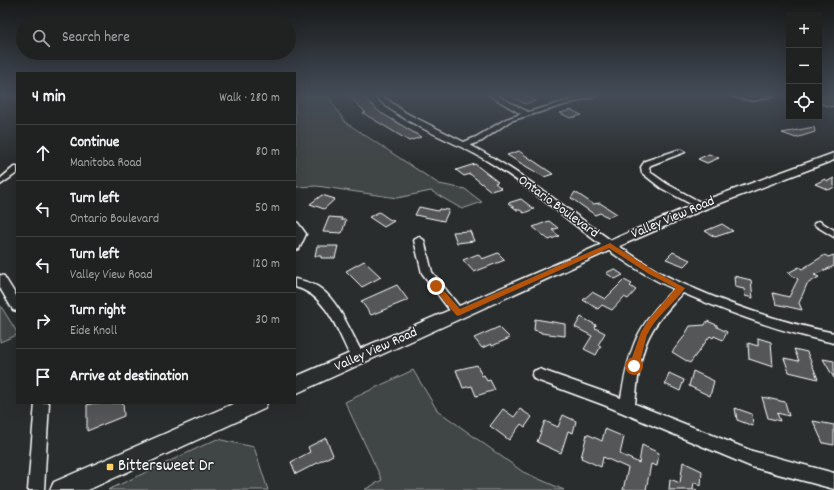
<!DOCTYPE html>
<meta charset="utf-8">
<style>
:root{--surface:#202222;--page:#2d2f2f;--text:#f1f3f6;--muted:#a2a4a5;--line:#3d3f40}
body{margin:0;font-family:Dekko,sans-serif;background:var(--page);color:var(--text)}
.controls{position:absolute;right:12px;top:12px;display:grid;overflow:hidden;border-radius:0px;box-shadow:0 4px 16px #0002}
.controls button{width:36px;height:36px;display:grid;place-items:center;padding:0;border:0;border-bottom:1px solid var(--line);background:var(--surface);color:var(--text);font:20px sans-serif}
.stop{position:absolute;width:12px;height:12px;margin:-9px;border:3px solid #b45309;border-radius:50%;background:#fff}
.stop.end{background:#b45309;border-color:#fff;box-shadow:0 1px 4px #0008}
.list{margin:0;padding:0;list-style:none}
h2{display:flex;justify-content:space-between;align-items:center;height:52px;margin:0;padding:0 16px;font-size:17px}
h2 small{font-size:13px;font-weight:400;color:var(--muted)}
.list li{display:grid;grid-template-columns:26px 1fr auto;gap:12px;align-items:center;box-sizing:border-box;height:56px;padding:0 16px;border-top:1px solid var(--line)}
.list b{display:block;font-size:15px;white-space:nowrap}
.list p{margin:0;font-size:13px;white-space:nowrap;color:var(--muted)}
.list em{font-size:13px;font-style:normal;color:var(--muted)}
.icon{flex:none;width:22px;height:22px;fill:none;stroke:currentColor;stroke-width:2;stroke-linecap:round;stroke-linejoin:round}
.map{position:relative;flex:none;width:834px;height:490px;overflow:hidden}
.search{position:absolute;background:var(--surface);box-shadow:0 4px 16px #0002;left:16px;top:16px;width:280px;height:44px;display:flex;align-items:center;gap:10px;box-sizing:border-box;padding:0 14px;border-radius:22px;color:var(--muted);font-size:15px}
.panel{position:absolute;background:var(--surface);box-shadow:0 4px 16px #0002;left:16px;top:72px;width:280px;height:332px;border-radius:0px}
.map>svg:first-child{display:block}
.green{fill:#414445;stroke:#a0a2a2}
.building{fill:#555758;stroke:#fff}
.lines{fill:none;stroke-linecap:round;stroke-linejoin:round}
.minor-casing{stroke:#fff;stroke-width:3}
.secondary-casing{stroke:#fff;stroke-width:3}
.minor{fill:#2a2d2e;fill-rule:evenodd}
.secondary{fill:#2a2d2e;fill-rule:evenodd}
.route{fill:#b45309}
.poi-dot{fill:#ffd166;stroke:#2a2d2e;stroke-width:1.5}
.labels{text-anchor:middle;dominant-baseline:central;stroke-width:3;stroke-linejoin:round;paint-order:stroke}
.street-label{font-size:14px;fill:#fff;stroke:#2a2d2e}
.near-poi-label{font-size:17px;fill:#fff;stroke:#2a2d2e;text-anchor:start}
</style>
<div class="map">
<svg width="834" height="490" viewBox="0 0 834 490">
<rect width="100%" height="100%" fill="#2a2d2e"/>
<filter id="ink" filterUnits="userSpaceOnUse"><feTurbulence type="fractalNoise" baseFrequency=".025" numOctaves="2"/><feDisplacementMap in="SourceGraphic" scale="8" xChannelSelector="R" yChannelSelector="G"/><feConvolveMatrix kernelMatrix="1 2 1 2 8 2 1 2 1" color-interpolation-filters="sRGB"/></filter>
<g filter="url(#ink)">
<path class="green" d="M295 95H327L345 122 439 184 465 189 482 202 462 209 431 191 397 198 317 186 295 187Z
M0 305 17 332V335L0 342Z
M413 370 437 410 523 472 564 490H364L382 480 345 402Z
M217 439 254 447 268 490H108Z"/>
<path class="building" d="M348 95H361L382 114H383L421 137 409 141 363 113H366Z
M509 95H525L536 101 525 104Z
M819 95H834V106L830 107 819 103Z
M571 110 582 115 570 118 560 113Z
M814 127 815 132 796 138 782 133Z
M519 151 553 174 544 177 507 155Z
M709 154 719 158 707 163 698 159Z
M475 164 498 182 495 183 501 188 491 191 470 174 464 176 456 170Z
M834 178V187L829 190 815 184 825 179 828 181Z
M575 192 593 204 600 203 617 214 608 217 600 213 595 215 571 198Z
M322 195 335 199 324 209 310 204Z
M521 199 534 209 524 213 520 210H517L508 203Z
M419 207 438 211 439 209 449 210 444 221 415 215Z
M379 212 389 219 394 221 384 227 369 217Z
M329 217 342 218 341 220H346L342 233 323 232Z
M549 221 558 228 552 230 559 236 549 240 533 227Z
M722 224 733 231 715 237 705 231Z
M470 231 474 241 457 243 453 232Z
M317 246H338L335 258H321V256H315Z
M673 252 690 260 684 266 666 259Z
M498 253 505 260 474 272 463 260 478 254 482 259Z
M825 255 828 257 834 255V266L814 275 819 277 807 284 799 303 802 310 776 304 773 293 789 297 798 279 788 273 799 267 802 269Z
M364 261 381 277 362 287 346 271Z
M614 269 623 275 615 279 606 273Z
M734 276 751 280 753 298 745 296 744 289 735 287Z
M624 280 632 284 630 286 636 290 628 299 624 297 612 310 602 305 598 309 583 300 592 292 605 299Z
M397 285 408 300 371 315 361 301Z
M581 317 596 325 595 328 605 333 598 345 601 346 596 355 584 349 592 336 575 327Z
M535 319 565 324V336L541 333V332L534 330Z
M707 321 717 325V327L727 332 723 340 714 336 713 338 710 336 690 363 672 352 683 338 690 326 705 325Z
M499 327 510 338 492 346 491 344 482 348 474 338Z
M758 338 771 342 773 367 749 359 748 343 758 346Z
M794 349 807 352 818 379 789 372 784 358 799 361Z
M823 359 834 361V378Z
M477 365 482 376 484 375 487 381 490 380 495 390 476 396 472 386 463 388 456 370Z
M693 371 714 381 710 396 689 386Z
M669 373 684 380 680 391 665 384Z
M762 397 785 402 789 416 777 413 780 421 768 418Z
M94 403H123L124 416 87 431V405Z
M735 408 752 414 753 426 737 420Z
M503 409 514 417 520 409 532 417 525 427 521 424 509 440 490 426Z
M563 415 576 421 573 433 568 431 561 453 537 442 545 421 558 427Z
M813 421 834 425V445L823 443Z
M605 429 624 437 620 454 639 463 642 445 659 453 657 466 651 464 646 490H623L628 468 603 457 601 467 581 458 587 434 602 441Z
M326 438 333 455 296 474 291 462 310 452 308 447Z
M683 462 702 471 701 486 694 482 693 489 697 490H669L670 479 680 483Z"/>
<g class="lines">
<g class="minor-casing">
<path id="minor" d="M374 95H381L406 113 464 142 476 137 506 119 521 114 489 95H496L528 112 588 95H598L510 121 482 141 470 145C536 179 591 231 654 269 667 277 681 283 695 289 740 309 786 323 834 333V343C781 332 732 314 683 293 672 305 660 317 652 331 639 353 638 380 635 404L752 451 834 473V489L752 467 604 405 534 379 532 375 534 371 539 369 621 398C630 346 636 327 674 289 606 259 552 200 489 162 454 140 402 125 374 95Z
M727 95 753 97 775 95 753 101Z
M678 150H681L685 152 651 165 649 167 650 172 667 184 704 204 705 206 704 208H698L661 188 642 173 641 167 645 161Z
M14 167H17V173L0 185V179Z
M819 221 834 230V237L816 226 814 224 816 222Z
M295 222 298 223 306 234 299 249 295 250Z
M419 237 424 240 432 272 462 310 464 313 462 316 458 317 454 316 422 273 414 240Z
M0 275 4 276 17 297V311L13 310 0 288Z
M295 279C304 281 314 283 321 289 339 302 352 335 363 354L365 358 363 362 358 363 353 362C339 335 328 295 295 287Z
M35 403H49L44 490H28Z"/>
</g>
<g class="secondary-casing">
<path id="secondary" d="M834 153V160L705 209 615 248 295 394V377L697 203Z
M235 403H267L264 409 88 490H50L54 482Z"/>
</g>
<use href="#minor" class="minor"/>
<use href="#secondary" class="secondary"/>
</g>
</g>
<linearGradient id="sky" x2="0" y2="1"><stop stop-color="#171919"/><stop offset="0.58" stop-color="#444c57"/><stop offset="1" stop-color="#444c57" stop-opacity="0"/></linearGradient>
<rect width="834" height="164" fill="url(#sky)"/>
<path class="route" d="M610 243 654 271 685 288C674 304 655 317 647 335 644 343 641 367 634 370L629 366 641 332 649 319 676 288 649 274 609 248 458 316 456 315 432 286 436 283 438 284 460 309Z"/>
<rect class="poi-dot" x="106" y="463" width="8" height="8" rx="2"/>
<g class="labels">
<g class="street-label">
<text transform="translate(558 207) rotate(36)">Ontario Boulevard</text>
<text transform="translate(673 218) rotate(-23)">Valley View Road</text>
<text transform="translate(376 350) rotate(-24)">Valley View Road</text>
</g>
<g class="near-poi-label">
<text x="118" y="467">Bittersweet Dr</text>
</g>
</g>
</svg>
<div class="controls">
<button>+</button>
<button>−</button>
<button><svg class="icon" aria-label="locate" viewBox="0 0 24 24"><circle cx="12" cy="12" r="6"/><path d="M12 2v4M12 18v4M2 12h4M18 12h4"/></svg></button>
</div>
<div class="stop" style="left:634px;top:366px"></div>
<div class="stop end" style="left:436px;top:286px"></div>
<div class="search"><svg class="icon" aria-label="search" viewBox="0 0 24 24"><circle cx="10" cy="10" r="6"/><path d="M15 15l6 6"/></svg>Search here</div>
<section class="panel">
<h2>4 min<small>Walk · 280 m</small></h2>
<ul class="list">
<li><svg class="icon" aria-label="ahead" viewBox="0 0 24 24"><path d="M12 20V5M6 11l6-6 6 6"/></svg><div><b>Continue</b><p>Manitoba Road</p></div><em>80 m</em></li>
<li><svg class="icon" aria-label="left" viewBox="0 0 24 24"><path d="M17 20v-9H6M10 6l-5 5 5 5"/></svg><div><b>Turn left</b><p>Ontario Boulevard</p></div><em>50 m</em></li>
<li><svg class="icon" aria-label="left" viewBox="0 0 24 24"><path d="M17 20v-9H6M10 6l-5 5 5 5"/></svg><div><b>Turn left</b><p>Valley View Road</p></div><em>120 m</em></li>
<li><svg class="icon" aria-label="right" viewBox="0 0 24 24"><path d="M7 20v-9h11M14 6l5 5-5 5"/></svg><div><b>Turn right</b><p>Eide Knoll</p></div><em>30 m</em></li>
<li><svg class="icon" aria-label="arrive" viewBox="0 0 24 24"><path d="M6 21V4h12l-3 4 3 4H6"/></svg><div><b>Arrive at destination</b></div></li>
</ul>
</section>
</div>
